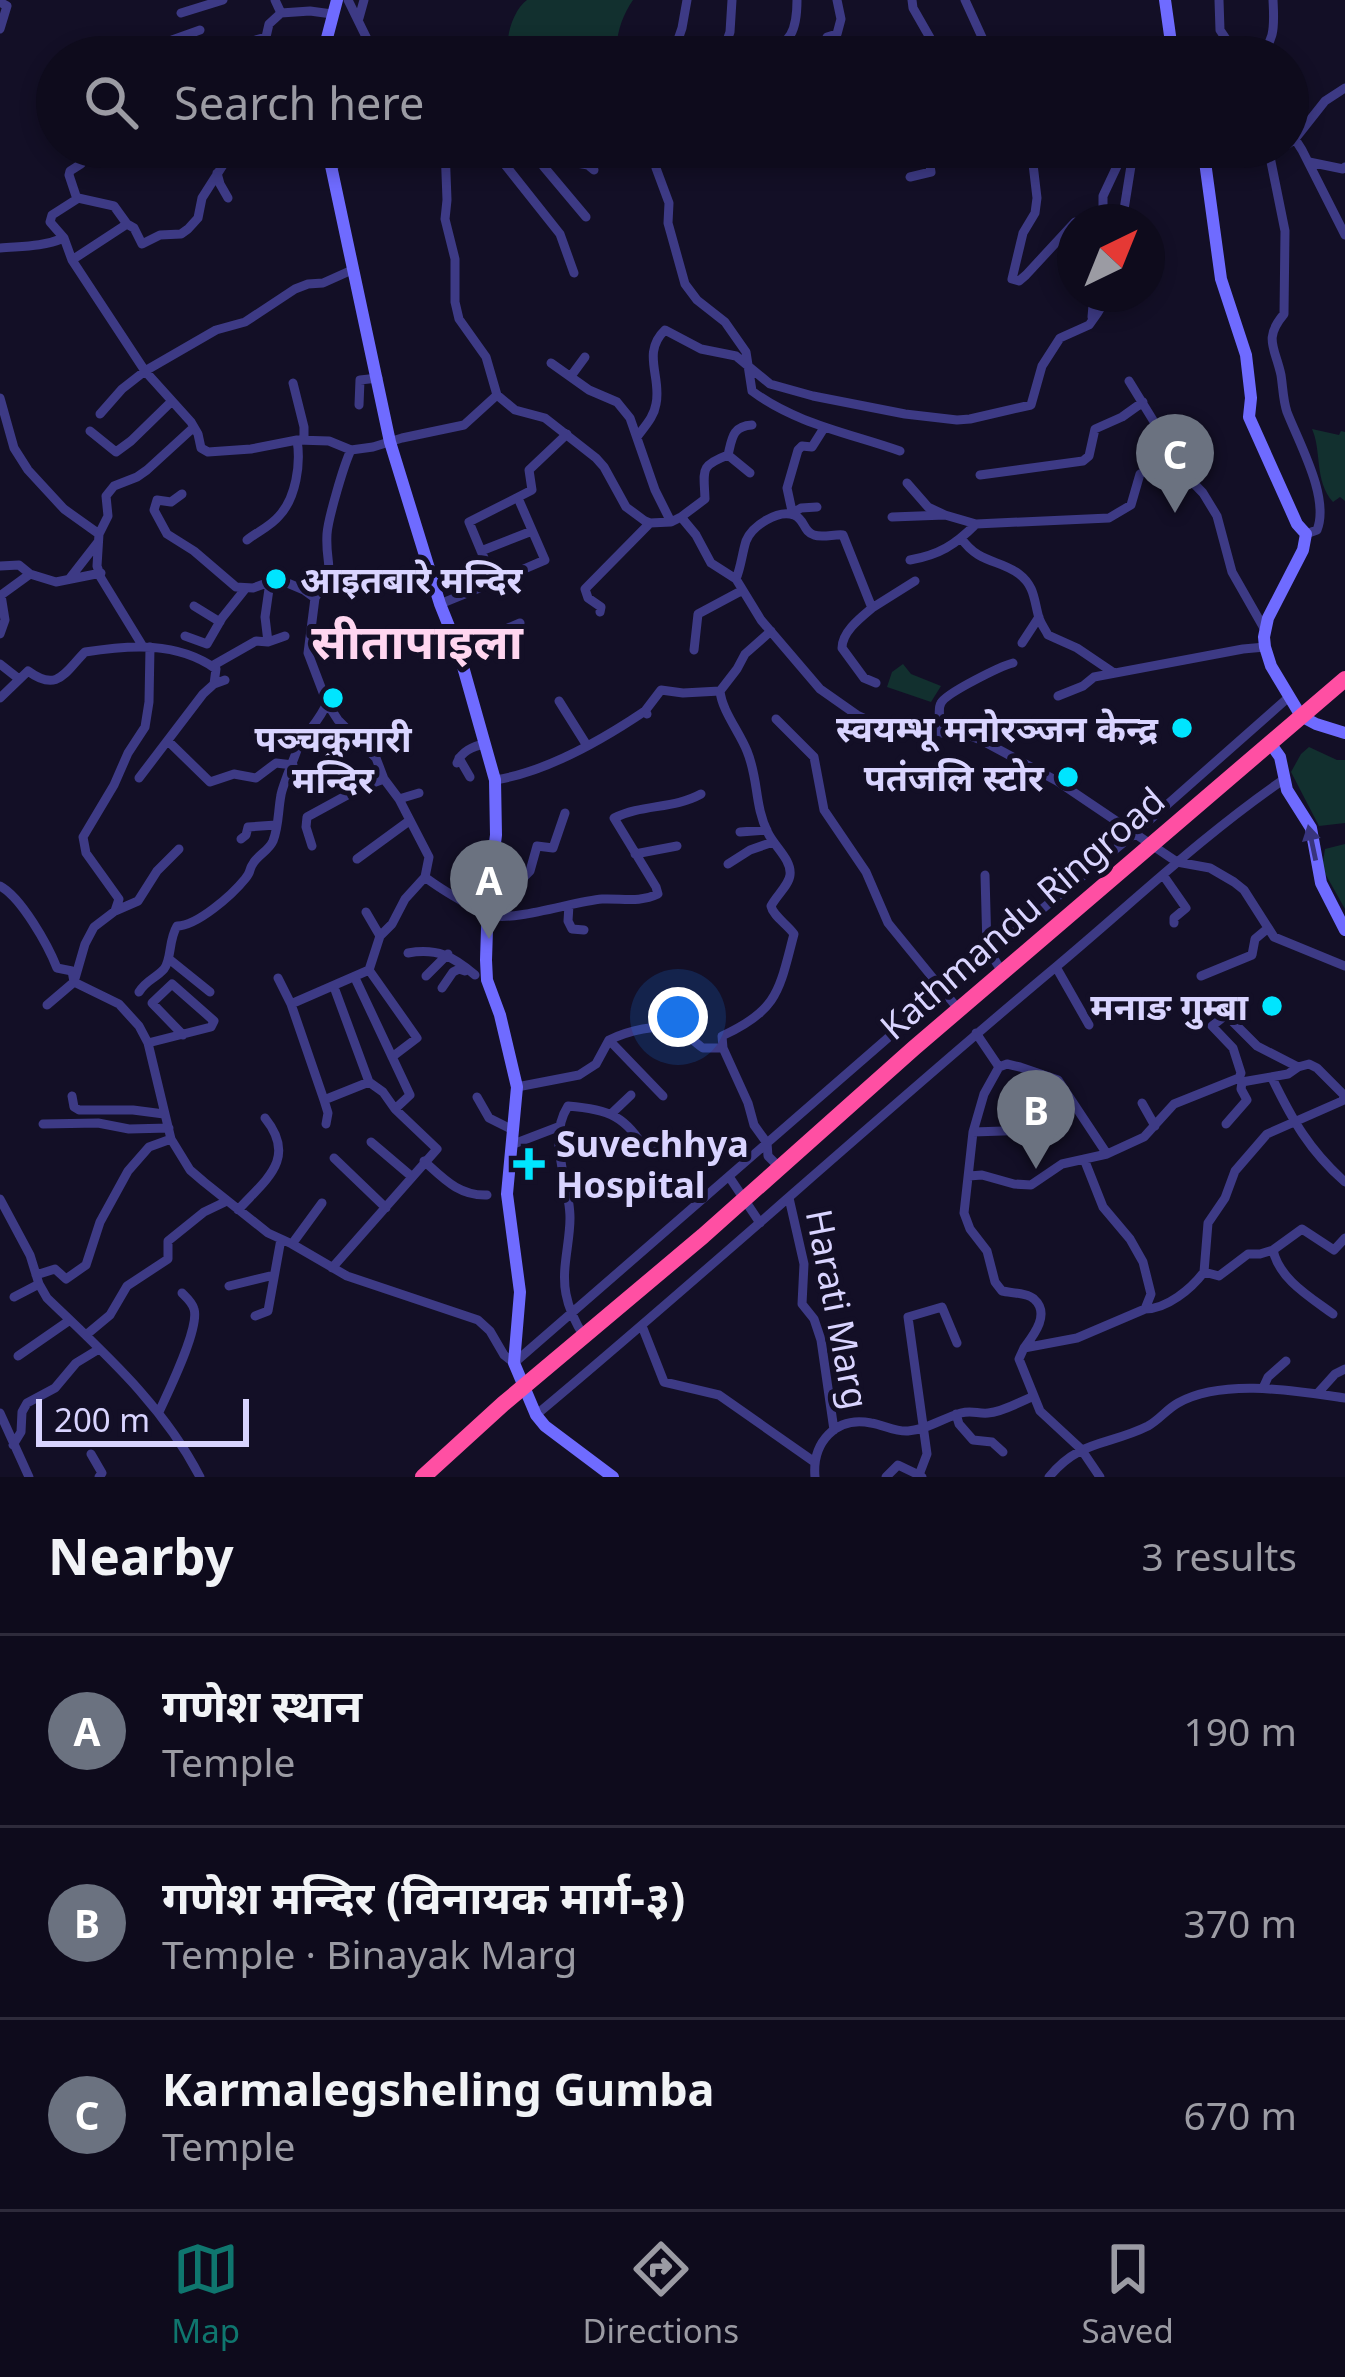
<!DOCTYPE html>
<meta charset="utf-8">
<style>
:root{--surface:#0e0b1c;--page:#1c1929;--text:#f1f3f6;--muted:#9b9ba3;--line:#2e2b3b;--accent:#0f766e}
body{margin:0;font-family:"Noto Sans","Noto Sans Devanagari",sans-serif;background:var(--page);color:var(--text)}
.compass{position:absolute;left:1057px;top:204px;width:108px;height:108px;border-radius:50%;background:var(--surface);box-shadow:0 6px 18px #0003;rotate:43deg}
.scale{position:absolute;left:36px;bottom:30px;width:213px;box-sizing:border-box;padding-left:12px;border:6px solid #d9d4ff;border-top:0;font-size:33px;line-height:42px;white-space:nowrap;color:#d9d4ff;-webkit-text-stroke:9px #130f26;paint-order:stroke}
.you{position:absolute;left:678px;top:1017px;width:42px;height:42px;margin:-30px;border:9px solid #fff;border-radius:50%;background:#1a73e8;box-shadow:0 0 0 18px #1a73e833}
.badge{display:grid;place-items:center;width:78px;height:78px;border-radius:50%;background:var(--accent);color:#fff;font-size:39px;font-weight:700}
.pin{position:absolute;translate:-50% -99px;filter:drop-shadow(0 3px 6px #0008)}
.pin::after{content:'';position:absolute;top:63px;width:42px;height:36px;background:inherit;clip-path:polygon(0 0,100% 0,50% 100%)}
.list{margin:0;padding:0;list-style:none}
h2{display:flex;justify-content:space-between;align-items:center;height:156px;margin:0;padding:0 48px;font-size:51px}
h2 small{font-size:39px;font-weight:400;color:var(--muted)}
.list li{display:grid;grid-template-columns:78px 1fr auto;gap:36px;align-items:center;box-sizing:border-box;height:192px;padding:0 48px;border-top:3px solid var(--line)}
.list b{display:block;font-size:45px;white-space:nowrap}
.list p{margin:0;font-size:39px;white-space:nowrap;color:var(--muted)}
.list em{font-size:39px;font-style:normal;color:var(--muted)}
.icon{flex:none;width:66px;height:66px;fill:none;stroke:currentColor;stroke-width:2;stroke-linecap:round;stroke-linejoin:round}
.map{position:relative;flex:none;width:1345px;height:1477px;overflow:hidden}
.search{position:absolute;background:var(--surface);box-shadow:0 6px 18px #0003;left:36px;right:36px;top:36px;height:132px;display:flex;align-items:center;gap:30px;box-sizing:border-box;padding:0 42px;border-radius:66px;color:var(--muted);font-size:45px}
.sheet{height:732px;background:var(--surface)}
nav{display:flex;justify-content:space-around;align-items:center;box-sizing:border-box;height:168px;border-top:3px solid var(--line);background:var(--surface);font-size:33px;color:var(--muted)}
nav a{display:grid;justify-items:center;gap:6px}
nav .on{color:var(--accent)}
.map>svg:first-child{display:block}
.green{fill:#12302f}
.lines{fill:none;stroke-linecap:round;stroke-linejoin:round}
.street{stroke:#3d3a85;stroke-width:9}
.secondary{stroke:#6f6bff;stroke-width:12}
.highway{stroke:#ff4fa3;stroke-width:16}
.oneway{fill:#38347d}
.poi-dot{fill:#00e5ff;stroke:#130f26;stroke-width:4.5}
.labels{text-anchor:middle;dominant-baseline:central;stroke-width:10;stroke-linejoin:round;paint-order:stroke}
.poi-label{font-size:36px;font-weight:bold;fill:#d9d4ff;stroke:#130f26;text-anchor:end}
.street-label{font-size:36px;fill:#d9d4ff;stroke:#130f26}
.district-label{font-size:48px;font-weight:bold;fill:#ffd6f0;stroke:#130f26}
</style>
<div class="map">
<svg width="1345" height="1477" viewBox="0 0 1345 1477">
<rect width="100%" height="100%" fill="#130f26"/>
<path class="green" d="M527 0H633C622 16 614 38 618 57H510C503 41 513 10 527 0Z
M1312 429 1339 435 1341 431 1345 432V501L1340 497 1333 502C1314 481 1322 451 1312 429Z
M903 664 911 674 941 686 931 702 887 687 892 672Z
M1309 747 1337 760H1345V823L1319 826 1291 772 1301 754Z
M1345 844V909L1322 868 1325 849Z"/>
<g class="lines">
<path class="street" d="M275 0 281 13 310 11 332 14
M348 0 370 45 380 57
M912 0 913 8 941 57
M965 0 991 57
M1219 0 1220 30 1238 57
M0 2 7 6 0 29
M181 13 223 0
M359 18 364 0
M821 53 827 37 837 34 841 19 837 0
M173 57 172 40 200 30
M175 57 218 42 235 46 266 37 269 24 281 13
M672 57 682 28 687 0
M721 57 730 32 732 0
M764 57C791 41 797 32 797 0
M1253 57C1277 47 1274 22 1273 0
M1288 120 1295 139 1325 101 1345 88
M1288 144 1295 139 1302 150 1345 235
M239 147 223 165 202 198 198 218 188 229 181 234 160 235 142 244 134 228 127 224 72 260 145 371 191 422 198 434 201 448 208 452 251 449 297 440 329 441 351 450 373 447 402 438 464 425 497 395
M445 147 447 200 445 219 455 259V302L459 319 486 357 497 395 515 410 545 418 596 458 604 467 626 507 645 521 650 523 671 522 681 517 696 535 711 563 736 579 761 620 820 689 857 715 877 724 968 735 981 740 1057 781 1177 862 1210 868 1234 882 1244 890 1274 937 1345 966
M491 147 560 234 574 273
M529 147 544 167 565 150
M563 147 577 163 588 165 594 170
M655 147 656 168 669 203 668 223 685 284 697 300 725 322 746 352 752 391C796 424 849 433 900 451
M1031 147 1037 198 1035 213 1023 233 1012 279 1019 281 1026 275 1075 222
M1282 147 1269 152 1285 231 1284 314C1263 339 1275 347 1281 375 1283 388 1283 400 1287 412 1299 443 1330 498 1317 530L1306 534
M1309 162 1343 169 1345 167
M331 167 343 161 346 147
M544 167 586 217
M217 173 220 184 228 198
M910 177 931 172 927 147
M78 198 114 206 127 224
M1103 222V196L1126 147
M1122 222 1134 147
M0 248C22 246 42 247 64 238
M72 260 64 238 50 222 52 215 77 199 69 175 70 171 81 164 78 154
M1092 317 1094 294
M551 363 589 390 617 402 630 418 655 490 671 522
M571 376 585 357
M1129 381 1156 425 1173 462 1203 493 1217 516 1232 572 1265 630
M293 383 304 427V440
M0 398 14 448 28 470 64 509 99 534 97 566 101 578 142 645
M359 405 360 380 378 378
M100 414 122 389 145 371 216 330 245 322 295 289 308 284 323 283 352 270
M90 431 116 452 131 441 172 401
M637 437C645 426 654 417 656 404 662 377 641 353 665 330L701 349 736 356 770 384 813 396 905 414 957 420 970 419 1031 405 1042 366 1060 338 1089 325C1095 317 1104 306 1107 294
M728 455 750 473
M980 475 1083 461 1089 456 1095 429 1122 417 1143 402
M907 483 928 507 945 515 976 524 1109 518 1131 505 1140 474 1173 462
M182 494 171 502 157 500 154 510 167 534 194 551 236 587 253 588 278 579 304 590 315 598 308 653 327 703 338 720 376 758 384 779 399 799 429 857 425 877 405 899 392 924 380 936 369 970 291 1004
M518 498 545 560 494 582 469 522 532 490 529 470 567 434
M792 511 787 488 798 450 802 446 812 447 824 428
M791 514 801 508 817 507
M681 517 705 499C704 470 699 466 728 455 732 439 732 426 752 425
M892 517 945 515
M99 534 108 516 106 496 114 486 137 477 147 470 194 427
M961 538C979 564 999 559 1019 574 1035 586 1034 601 1039 618 1041 624 1045 629 1048 635L1077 648 1114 673
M247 540C257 532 271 526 279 516 296 498 301 464 297 440
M481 551 532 531
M910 560C939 555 955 545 976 524
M0 566 19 565 30 574 1 595 5 620 0 634
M30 574 56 582 101 573
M70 578 98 542
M736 579C741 567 742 554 746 541 752 526 778 509 794 515 805 519 803 532 814 535 822 538 835 534 843 535L872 608C860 618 842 632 842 648L864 678 876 683
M315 598C338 564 325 570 327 534 328 519 344 464 351 450
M440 604 494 582
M194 606 220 622
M872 608 915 581
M600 612 601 607 588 598 585 589 650 523
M771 631 745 654 737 669 720 691C722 711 739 731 747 751 759 780 754 805 768 833 774 846 792 860 790 875 789 885 776 896 771 906 773 916 787 924 794 934 779 990 779 1010 722 1036L723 1048 748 1103 754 1125 767 1143 768 1156 780 1168
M185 636 207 644 222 618 246 588
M1022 643 1039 617
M458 649 520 623
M694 650 698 614 741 591
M0 664 19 679
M212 666 256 641 268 642 285 636 268 642 265 617 270 582
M1058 696 1083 686 1094 677 1243 649 1265 647
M0 698 28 671C58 693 65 672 85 652 129 645 177 641 216 669L214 684
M559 701 586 744
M645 711 661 690 683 693 720 691
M776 719 814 757 824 810 866 872 888 923 959 1010
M942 733C941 725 937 710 941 703 946 693 1001 666 1013 663
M168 741 210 782 234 774 256 778 276 763 293 765
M459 758 470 777
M457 763C461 752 473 746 485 744
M139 778 203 694 214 684 225 680
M495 780C546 772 602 740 645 711L647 714
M399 799 419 793
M740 832 767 830
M241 839 246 835 248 827 276 825
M312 846 306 827 307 817 362 787 384 779
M635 854 677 846
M357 859 409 821
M728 864 750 850 773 842
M492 874 524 877 530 871 537 846 553 848 565 813
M985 875 987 948 1003 973
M1163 875 1186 908 1174 918V923
M425 877C436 886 478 912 490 915 513 922 575 901 602 899 622 898 639 903 658 894L656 887 614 818C642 804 674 809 701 794
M0 886C21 897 48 945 57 968L72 971 74 982 119 1004 139 1026 148 1043 171 1139 190 1170 204 1182 268 1233 292 1244 347 1276 478 1320 490 1331 504 1355 514 1363 943 990 1134 834 1290 696
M569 905 568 921 572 929 584 930
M115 911 138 901 157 871 179 849
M366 912 380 936
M408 953C437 948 453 956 475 975
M169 959 210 992
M1056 967 1089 1025
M369 970 417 1038 392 1057
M426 976 448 954
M1201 976 1252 955 1255 939 1267 929
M278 978 291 1004 324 1100 328 1113 326 1124
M355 978 410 1095 395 1109
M442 988 453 972 459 969 465 971
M139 992C146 980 155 979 164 969 172 959 168 941 177 926 197 926 232 895 245 879 253 869 247 872 254 862 260 854 269 850 273 841 279 826 278 810 281 795 282 787 294 759 297 750 305 733 319 722 327 703
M47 1005 74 982 85 944 94 927 115 911 119 899 86 853 83 837 114 785 128 753 145 727 149 702 150 647
M976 1033 999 1067 984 1094 973 1132 964 1213 970 1229 987 1251 995 1282 1002 1291C1011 1293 1028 1293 1034 1299 1051 1314 1033 1336 1024 1348
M148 1043 211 1027 214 1021 172 984 152 1003 183 1035
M999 1067 1007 1064 1020 1067 1058 1080 1107 1154
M1239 1078 1241 1073 1233 1048 1212 1026 1226 1015 1257 1046 1298 1067
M1272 1078C1293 1121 1309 1150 1345 1182
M517 1087 579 1075 596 1064 609 1040
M72 1096 74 1107 79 1110H133L164 1114
M663 1096 609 1040C628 1031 657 1023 678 1030 687 1033 695 1043 703 1048H723
M477 1097 489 1118 513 1130
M324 1100 369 1082
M1142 1103 1155 1126
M611 1114 631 1095
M43 1124 98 1123 129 1129 169 1128
M1226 1124 1247 1100 1241 1089 1242 1082
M973 1132 1036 1130
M371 1142 411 1176
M511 1145 558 1127
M334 1158 386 1208
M1084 1159 1103 1207 1130 1239 1143 1262 1151 1294 1145 1309
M424 1161C444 1179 459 1196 487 1195
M969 1176 982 1175 1014 1184 1031 1185 1062 1164 1107 1154 1144 1137 1174 1104 1239 1078 1242 1082 1288 1074 1298 1067 1309 1064 1317 1068 1345 1096
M730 1178 760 1223
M789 1198 804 1264 802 1304 814 1319 821 1340 834 1430
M0 1199 30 1255 39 1284 47 1298C105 1354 163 1405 200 1477
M238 1210C265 1180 298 1159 265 1118
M292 1244 322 1203
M1273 1250C1279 1279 1310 1297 1333 1314
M332 1268 437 1149 395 1109 383 1092 369 1082 334 987
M1204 1272 1219 1276 1248 1254H1260L1273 1250 1302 1229 1334 1250 1345 1238
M36 1275 55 1269 66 1279 86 1265 100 1222 128 1171 149 1147 171 1139
M229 1286 274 1275
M14 1297 39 1284
M255 1316 268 1311 281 1239
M642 1326 664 1382 719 1395 813 1461
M86 1335 110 1315 127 1286 168 1259V1241L204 1212 227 1201
M585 1338C576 1324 569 1311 566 1294 561 1269 570 1244 570 1218 570 1181 546 1141 568 1106 608 1109 627 1116 647 1153L683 1144
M18 1356 70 1320
M1263 1388 1268 1377 1286 1361
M1317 1394 1335 1374 1345 1369
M159 1412C168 1392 200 1328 194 1309 192 1302 186 1297 182 1293
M0 1413 29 1477
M956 1414 959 1424 973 1440 992 1442 1003 1452
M536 1415C712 1268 881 1113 1057 966 1131 904 1203 835 1283 780
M13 1445 21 1432 22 1412 27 1403 55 1388 76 1363 99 1349
M91 1454 102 1473 99 1477
M815 1477C812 1443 835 1416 871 1423 884 1425 896 1432 908 1431 927 1430 943 1418 961 1413 972 1410 978 1414 988 1413 1003 1412 1019 1402 1032 1397
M886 1477 898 1465 919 1475
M922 1477 919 1475 927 1454 908 1317 942 1307 957 1343
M1049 1477C1080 1439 1108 1446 1148 1426 1159 1420 1167 1409 1178 1403 1223 1378 1296 1391 1345 1398
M1100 1477 1081 1449 1040 1411 1019 1359 1024 1348 1077 1338 1145 1309C1167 1309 1191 1289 1204 1272L1208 1223 1225 1198 1235 1171 1267 1134 1342 1101 1345 1096"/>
<path class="secondary" d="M1165 0 1173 57
M322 57 337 0
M327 147 390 442 440 604 458 649 495 780 496 835 488 899 486 960 487 980 500 1015 517 1087 507 1194 520 1292 514 1363 536 1415 545 1426 613 1477
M1203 147 1221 279 1246 355 1251 398 1249 417 1297 524 1306 534 1303 550 1268 618 1264 637 1265 647 1271 666 1301 716 1316 724 1345 733
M1270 743 1280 757 1287 790 1311 828 1321 883 1345 930"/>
<path class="highway" d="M423 1477 503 1404 703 1236 914 1048 1345 679"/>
</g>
<defs><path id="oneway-solid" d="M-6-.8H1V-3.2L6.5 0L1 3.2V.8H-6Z" transform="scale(3)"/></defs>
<use class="oneway" href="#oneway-solid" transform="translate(1312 843) rotate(-102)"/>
<g class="poi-dot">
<circle cx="276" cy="579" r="12"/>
<circle cx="333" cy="698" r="12"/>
<circle cx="1182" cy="728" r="12"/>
<circle cx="1068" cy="777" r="12"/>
<circle cx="1272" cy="1006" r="12"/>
<path d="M523 1146h12v12h12v12h-12v12h-12v-12h-12v-12h12z"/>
</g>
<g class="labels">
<g class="poi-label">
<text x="300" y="579" text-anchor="start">आइतबारे मन्दिर</text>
<text x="1158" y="728">स्वयम्भू मनोरञ्जन केन्द्र</text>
<text x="333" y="738" text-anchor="middle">पञ्चकुमारी<tspan x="333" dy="41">मन्दिर</tspan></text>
<text x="1044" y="777">पतंजलि स्टोर</text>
<text x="1248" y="1006">मनाङ गुम्बा</text>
<text x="556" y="1143" text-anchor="start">Suvechhya<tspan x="556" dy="41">Hospital</tspan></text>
</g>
<g class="street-label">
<text transform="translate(1022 913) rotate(-41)">Kathmandu Ringroad</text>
<text transform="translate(838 1309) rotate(79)">Harati Marg</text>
</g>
<g class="district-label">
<text x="417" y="640">सीतापाइला</text>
</g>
</g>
</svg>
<svg class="compass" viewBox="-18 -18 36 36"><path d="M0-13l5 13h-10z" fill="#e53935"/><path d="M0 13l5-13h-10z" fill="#9b9ba3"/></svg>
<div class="scale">200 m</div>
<div class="you"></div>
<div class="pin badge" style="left:489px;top:939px;background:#6b7280">A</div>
<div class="pin badge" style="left:1036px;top:1169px;background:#6b7280">B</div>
<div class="pin badge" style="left:1175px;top:513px;background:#6b7280">C</div>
<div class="search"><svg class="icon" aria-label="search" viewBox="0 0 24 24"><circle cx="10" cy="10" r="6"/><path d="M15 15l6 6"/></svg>Search here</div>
</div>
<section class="sheet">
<h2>Nearby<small>3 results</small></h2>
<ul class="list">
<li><span class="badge" style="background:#6b7280">A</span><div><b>गणेश स्थान</b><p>Temple</p></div><em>190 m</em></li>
<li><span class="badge" style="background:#6b7280">B</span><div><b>गणेश मन्दिर (विनायक मार्ग-३)</b><p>Temple · Binayak Marg</p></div><em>370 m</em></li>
<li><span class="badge" style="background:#6b7280">C</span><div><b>Karmalegsheling Gumba</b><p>Temple</p></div><em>670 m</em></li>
</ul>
</section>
<nav>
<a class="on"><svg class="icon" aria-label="map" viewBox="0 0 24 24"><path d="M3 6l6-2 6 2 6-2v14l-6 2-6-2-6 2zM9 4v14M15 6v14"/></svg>Map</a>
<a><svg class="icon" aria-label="directions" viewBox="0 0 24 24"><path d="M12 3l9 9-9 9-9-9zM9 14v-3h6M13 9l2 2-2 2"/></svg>Directions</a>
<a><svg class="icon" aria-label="saved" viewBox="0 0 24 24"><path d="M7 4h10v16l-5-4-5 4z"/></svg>Saved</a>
</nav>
